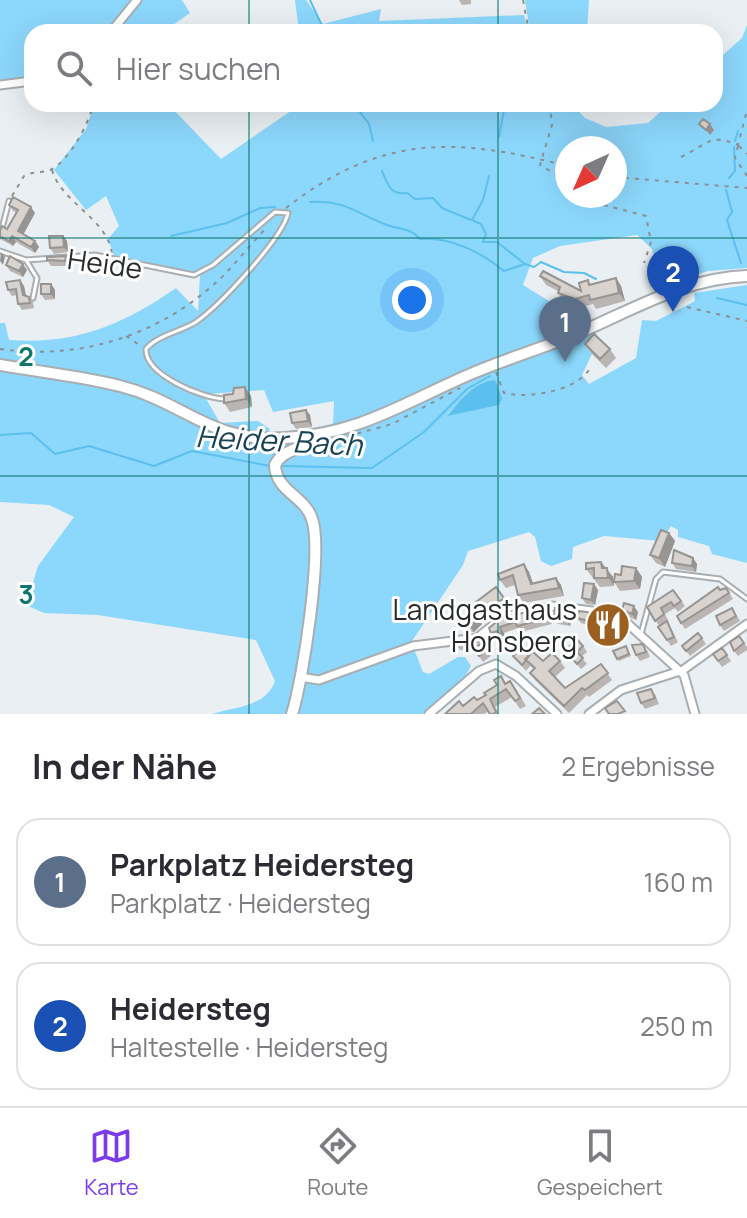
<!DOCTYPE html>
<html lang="de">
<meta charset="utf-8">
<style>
:root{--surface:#fff;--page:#f2f2f3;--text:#2b2b33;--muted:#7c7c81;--line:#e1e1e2;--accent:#7c3aed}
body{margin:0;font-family:Manrope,sans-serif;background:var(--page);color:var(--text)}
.compass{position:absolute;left:555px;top:136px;width:72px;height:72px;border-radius:50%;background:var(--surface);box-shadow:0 8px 32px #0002;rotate:225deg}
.you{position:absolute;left:412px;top:300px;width:28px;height:28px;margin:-20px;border:6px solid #fff;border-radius:50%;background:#1a73e8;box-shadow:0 0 0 12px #1a73e833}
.badge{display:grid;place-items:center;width:52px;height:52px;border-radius:50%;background:var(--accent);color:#fff;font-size:26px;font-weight:700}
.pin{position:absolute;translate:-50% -66px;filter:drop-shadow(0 2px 4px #0008)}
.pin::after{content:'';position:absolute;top:42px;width:28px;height:24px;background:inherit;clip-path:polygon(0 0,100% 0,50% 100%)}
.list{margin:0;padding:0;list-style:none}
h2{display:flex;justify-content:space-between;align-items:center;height:104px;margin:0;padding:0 32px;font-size:34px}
h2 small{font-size:26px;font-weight:400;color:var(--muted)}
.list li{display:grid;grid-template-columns:52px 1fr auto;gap:24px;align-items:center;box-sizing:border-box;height:128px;margin:0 16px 16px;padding:0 16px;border:2px solid var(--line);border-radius:24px}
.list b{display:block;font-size:30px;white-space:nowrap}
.list p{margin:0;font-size:26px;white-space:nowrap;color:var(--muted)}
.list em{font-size:26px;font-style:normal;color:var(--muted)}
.icon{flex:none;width:44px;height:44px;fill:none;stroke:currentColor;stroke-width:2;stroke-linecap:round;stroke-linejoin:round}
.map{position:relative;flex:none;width:747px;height:714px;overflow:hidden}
.search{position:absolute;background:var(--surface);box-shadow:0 8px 32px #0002;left:24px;right:24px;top:24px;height:88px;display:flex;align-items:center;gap:20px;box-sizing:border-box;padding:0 28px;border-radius:24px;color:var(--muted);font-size:30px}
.sheet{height:392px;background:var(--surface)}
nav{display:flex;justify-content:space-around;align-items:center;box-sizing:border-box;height:112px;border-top:2px solid var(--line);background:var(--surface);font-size:22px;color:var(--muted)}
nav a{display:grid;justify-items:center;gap:4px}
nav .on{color:var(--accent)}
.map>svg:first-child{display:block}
.green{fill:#8cd7fc;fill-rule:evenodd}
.water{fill:#5cc0ee}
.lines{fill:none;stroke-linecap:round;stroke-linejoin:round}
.stream{stroke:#5cc0ee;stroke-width:2}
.service-casing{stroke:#a8aeb1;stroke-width:7}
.minor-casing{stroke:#a8aeb1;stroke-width:11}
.secondary-casing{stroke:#a8aeb1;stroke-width:14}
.path{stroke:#8c9093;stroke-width:2;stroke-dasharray:4 6;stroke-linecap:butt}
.service{stroke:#fff;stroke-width:3}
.minor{stroke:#fff;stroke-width:7}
.secondary{stroke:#fff;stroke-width:10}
.wall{fill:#bab5b2}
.shaded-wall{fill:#979491}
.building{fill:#d8d3cf;stroke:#979491;stroke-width:2}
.grid{fill:none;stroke:#0f766e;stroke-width:2;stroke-opacity:0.55}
.labels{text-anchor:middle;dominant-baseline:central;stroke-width:6;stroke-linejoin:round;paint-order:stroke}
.street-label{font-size:28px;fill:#272a2b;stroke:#fff}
.poi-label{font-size:28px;fill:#272a2b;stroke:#fff;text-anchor:end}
.water-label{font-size:30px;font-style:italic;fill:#184357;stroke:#fff}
.grid-label{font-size:26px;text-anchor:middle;font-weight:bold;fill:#0f766e;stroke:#fff;stroke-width:6;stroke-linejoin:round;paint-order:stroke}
</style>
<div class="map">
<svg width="747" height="714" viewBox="0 0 747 714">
<rect width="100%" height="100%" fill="#e9eff3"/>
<path class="green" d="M0 0H135L109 32H32V80L0 83Z
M138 0H182L190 13 163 32H122L119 29Z
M295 0H306L323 24 381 9 379 21 524 15 528 32H299Z
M525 0H589L587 32H530Z
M747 25V268L708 271 659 286 652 249 637 235 560 246 533 258 523 285 557 306 572 331 386 413 316 432 333 424 334 401 273 412 264 390 206 394 205 397 220 423 258 421 270 429 265 438 312 436 277 463 312 443 375 425 481 372 540 354 595 330 598 341 582 375 589 384 636 358 642 320 656 321 695 301 694 293 747 285V563L712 554 709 546 678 537V530L671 526 661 541 604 536 573 547 572 559 551 566 541 561 535 537 529 532 468 551 463 565 410 644 321 678 307 672 315 538 289 714H212C235 707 266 707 275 681L256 640 98 615 44 613 26 605 38 566 74 517 49 505 0 502V323H5L9 340C75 345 123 325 176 288L198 311 200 275 115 258 108 239 119 226 106 196 86 210 54 170 86 129 94 104H168L221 159 301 104H550L554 114 552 104H572L585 118 606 127 648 123 669 104H715V62L742 38ZM567 148H615V196H567ZM484 382 499 405 447 415 466 394Z
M414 649 423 672 429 674 458 657H465L471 666 461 683 423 714H293L303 685Z"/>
<path class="water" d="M495 380 502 398 499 405 447 416C459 401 475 381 495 380Z"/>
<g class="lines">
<path class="stream" d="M310 0 325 32
M513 26 514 32
M354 104 369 124 373 141
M499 137 505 104
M735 141 738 131
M382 171C388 185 390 195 407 193L415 199 433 198 442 208 471 220
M489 176 483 200 472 220 481 224 486 234 483 242H497L525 264
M729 178 735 171 734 147
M726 190 732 212 727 220 741 263
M310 202C343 199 358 214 387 225 400 230 410 227 420 239 451 237 481 252 504 271L525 264 534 267 541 262 564 272 584 273 596 279
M171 236 227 223 260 208 275 207
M717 298 747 305
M0 435 31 433 55 454 89 446 154 466 192 451 270 466
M280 466 372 468 424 432 467 389 490 376"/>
<g class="service-casing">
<path id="service" d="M0 236 9 201
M0 251 26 260 95 255 194 275 213 265 275 212 288 213C283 238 219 306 196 322 180 332 158 335 146 349 145 375 202 398 224 399
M26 260 37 278 33 298
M641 634 656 579 663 572 720 579 747 599"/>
</g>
<g class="minor-casing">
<path id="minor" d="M111 32 137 0
M0 85 32 81
M300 677 319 680 413 646 477 638 502 618 552 606 592 611 627 623 684 675 695 714
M429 714 479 671 496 664 516 676 557 714
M589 714 621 690 683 670 747 624"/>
</g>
<g class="secondary-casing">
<path id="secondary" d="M0 365C40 372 81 376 120 386 185 402 209 443 286 438 360 434 407 401 473 373 513 356 554 345 592 327 643 304 690 278 747 276
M292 714C303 680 323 550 312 519 305 496 276 492 275 465 283 448 304 451 312 436"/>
</g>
<path class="path" d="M523 0 529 32
M550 104 552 125 540 165 567 181
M738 146 735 158 747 176
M739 146 747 154
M681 157C708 144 709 133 738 145L747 110
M52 170C61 203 109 219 112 255
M615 177 747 188
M12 196 24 176C33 171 41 173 50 170 68 163 90 122 93 104
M586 196 600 204 646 216 651 242 644 263
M286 208C381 134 455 137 567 166
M687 307 747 321
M126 336 141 346
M0 349C84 361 166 333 226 273 240 258 253 242 267 227
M496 372 504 393C528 399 575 391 589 370
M338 439 392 424 460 388"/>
<use href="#service" class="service"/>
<use href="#minor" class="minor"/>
<use href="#secondary" class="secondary"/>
</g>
<path class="wall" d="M459 0H471V4L462 5Z
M9 205 35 213 23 234 35 241 39 247 35 253 16 242 13 246 2 240 0 237V230L7 229 17 213 13 211Z
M63 236 67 241 68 252 54 254 50 248Z
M47 257 70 261 69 266H51L47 260Z
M6 265 27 270 23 277 10 271Z
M540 276 581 291 591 285 616 278 621 286 625 301 596 309 593 304 581 307 586 314 574 322 563 307 569 303 563 301 558 293V291L546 285Z
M51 284 55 290V299L45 300 41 294Z
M24 286 26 296 29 297 33 302 34 308 22 310 18 304 17 295 12 296 8 290Z
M585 344 610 349 616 358 606 368 591 353Z
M251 396 252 407 230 412 224 403Z
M306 410 310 415 312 427 296 429 292 423Z
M669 533 675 541 665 567 656 563 650 555Z
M693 558 697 564 696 572 676 569 672 563Z
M601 562 613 577 614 586 600 587 586 569Z
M524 564 529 572 533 584 556 578 561 585 564 596 524 603 518 595 515 585 506 588 500 580Z
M636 568 642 577 640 589 620 591 614 582 621 575Z
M594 584 598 590 595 605 586 604 582 598Z
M496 587 508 604 487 619 476 602Z
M726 588 733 599 685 629 681 623 720 590Z
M673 590 685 606 678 612 675 608 665 614 668 620 659 626 647 607Z
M732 608 740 621 724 631 720 625Z
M568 610 572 615 570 626 558 624 554 619Z
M622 610 638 612 636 620 626 616Z
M548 614 552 624 521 632 518 628 504 633 506 644 501 636 495 639 489 628Z
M577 618 610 620 614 625 613 629 597 628 581 623Z
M667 621 678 642 671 646 658 627Z
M482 624 474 632H469L465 626Z
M698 633 706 644 690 656 682 646Z
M739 636 747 647V650L738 656 734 651Z
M468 639 472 645V650H460L456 644Z
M482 643 491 656 483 662 474 648Z
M583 646 587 652 581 657 587 664 581 669 570 656 573 653 569 648Z
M626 646 631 656 619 661 617 659Z
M722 648 731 661 722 667 713 654Z
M647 650 650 657 640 661 636 655Z
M513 656H529L543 661H560L565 668 555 677 565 688 601 664 612 680 589 697 587 695 569 713 535 680 530 673 534 669 530 666 526 671Z
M501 676 506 683 516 689 526 706 520 709 512 697 495 707 499 714H490L488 711 485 714H445L486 695 497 685Z
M655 694 659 704 645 709 641 703Z"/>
<path class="shaded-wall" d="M710 124 714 130 710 135 706 130Z
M31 207 35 213 22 237 18 231Z
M12 236 16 242 13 246 9 241Z
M63 236 67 241 68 252 64 247Z
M35 241 39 247 35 253 31 247Z
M1 252 5 257 3 265 0 261Z
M23 264 27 270 23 277 19 271Z
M616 278 621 286 625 301 619 293Z
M20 280 24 286 27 301 23 295Z
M51 284 55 290V299L51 294Z
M245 387 251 396 252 407 246 399Z
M306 410 310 415 312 427 308 421Z
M669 533 675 541 665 567 659 558Z
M693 558 697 564 696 572 692 566Z
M601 562 613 577 614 586 602 568Z
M524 564 529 572 536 592 531 584Z
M636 568 642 577 640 589 634 581Z
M556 578 561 585 564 596 559 588Z
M594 584 598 590 595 605 591 600Z
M634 606 638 612 636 620 632 614Z
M568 610 572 615 570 626 566 621Z
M478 618 482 624 474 632 470 626Z
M500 627 504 633 506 644 502 638Z"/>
<path class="building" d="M703 119 710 124 706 130 699 124Z
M13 197 31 207 18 231 35 241 31 247 12 236 9 241 0 236V230L2 226 7 229 18 210 9 205Z
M49 236H63L64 247 50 248Z
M10 256 23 264 19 271 6 265Z
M66 256 65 261 47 260V257Z
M543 271 581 291 579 283 588 280 589 285 616 278 619 293 590 300 589 295 575 299 580 306 568 314 563 307 575 299 558 293 560 287 540 276Z
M20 280 23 295 29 297 30 303 18 304 16 289 8 290 6 282Z
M41 284H51V294H41Z
M594 334 610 349 600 359 585 344Z
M245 387 246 399 224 403V395L233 394 234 388Z
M306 410 308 421 292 423 290 413Z
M661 530 669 533 659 558 650 555Z
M674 550 693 558 692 566 672 563Z
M601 562 602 568H607L608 578H594V568L586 569V563Z
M524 564 531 584 556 578 559 588 518 595 513 575 500 580 498 574Z
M622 566 636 568 634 581 614 582 615 574 621 575Z
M584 583 594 584 591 600 582 598Z
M496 587 504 598 483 613 476 602Z
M718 587 720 590 726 588 729 593 681 623 677 616Z
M673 590 681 601 674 606 671 602 661 608 664 614 655 621 647 607Z
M624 603 634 606 632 614 622 610Z
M544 608 548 618 517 626 515 622 500 627 502 638 497 631 491 633 489 628 501 618Z
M555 608 568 610 566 621 554 619Z
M732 608 736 616 720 625 716 616Z
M579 611 587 612 610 620 609 624 593 622 577 618Z
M471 615 478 618 470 626H465Z
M667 621 674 637 667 640 658 627Z
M698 633 702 638 686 651 682 646Z
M739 636 744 643 734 651 730 642Z
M575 637 583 646 577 652 583 658 577 664 570 656 573 653 569 648Z
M468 639V644H456V641Z
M482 643 487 651 479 656 474 648Z
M643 644 646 652 636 655 632 645Z
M626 646 629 654 617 659 613 651Z
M521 648 529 656 522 665 513 656Z
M722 648 727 655 718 661 713 654Z
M533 652 543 661 552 653 560 661 549 671 565 688 601 664 608 673 585 690 582 688 564 706 530 673 535 668 525 659Z
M501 676 505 684 510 681 520 698 515 701 506 689 490 699 496 712 493 714H490L483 703 471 714H445L459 701 463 706 474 697 477 700 486 695 484 693 497 685 494 680Z
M651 689 655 698 641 703 637 693Z
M617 701 625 711 618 714H609L605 708Z
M539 708 545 714H532Z"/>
<path class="grid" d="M249 0V32M498 0V32M249 104V714M498 104V714M0 238H747M0 476H747"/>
<defs>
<g id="restaurant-disc" transform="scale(2.3)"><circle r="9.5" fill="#9b6020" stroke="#fff"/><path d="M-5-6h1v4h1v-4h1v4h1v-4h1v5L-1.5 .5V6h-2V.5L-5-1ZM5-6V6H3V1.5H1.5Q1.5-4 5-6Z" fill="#fff"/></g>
</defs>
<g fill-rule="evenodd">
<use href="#restaurant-disc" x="608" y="625"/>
</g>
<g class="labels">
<g class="street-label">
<text transform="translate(105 263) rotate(8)">Heide</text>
</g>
<g class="poi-label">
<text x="577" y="609">Landgasthaus<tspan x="577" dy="32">Honsberg</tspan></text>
</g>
<g class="water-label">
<text transform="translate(279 440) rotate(3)">Heider Bach</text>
</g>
</g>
<g class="grid-label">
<text x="26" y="366">2</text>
<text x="26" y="604">3</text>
</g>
</svg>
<svg class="compass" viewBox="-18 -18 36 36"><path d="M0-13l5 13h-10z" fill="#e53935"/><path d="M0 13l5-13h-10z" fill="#7c7c81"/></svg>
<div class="you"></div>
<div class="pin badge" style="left:565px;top:362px;background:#5c6f8a">1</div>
<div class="pin badge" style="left:673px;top:312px;background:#1a4fb4">2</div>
<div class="search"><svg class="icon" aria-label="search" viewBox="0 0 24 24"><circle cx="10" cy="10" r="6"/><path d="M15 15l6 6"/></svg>Hier suchen</div>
</div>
<section class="sheet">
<h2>In der Nähe<small>2 Ergebnisse</small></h2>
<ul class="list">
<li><span class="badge" style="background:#5c6f8a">1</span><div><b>Parkplatz Heidersteg</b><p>Parkplatz · Heidersteg</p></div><em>160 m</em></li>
<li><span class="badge" style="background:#1a4fb4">2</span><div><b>Heidersteg</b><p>Haltestelle · Heidersteg</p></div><em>250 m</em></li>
</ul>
</section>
<nav>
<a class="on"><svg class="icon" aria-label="map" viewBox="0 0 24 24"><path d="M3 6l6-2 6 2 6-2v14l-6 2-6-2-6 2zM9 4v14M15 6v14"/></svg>Karte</a>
<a><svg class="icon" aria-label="directions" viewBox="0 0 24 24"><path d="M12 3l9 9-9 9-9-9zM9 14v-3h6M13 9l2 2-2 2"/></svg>Route</a>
<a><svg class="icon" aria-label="saved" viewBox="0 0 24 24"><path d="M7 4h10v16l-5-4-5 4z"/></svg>Gespeichert</a>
</nav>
